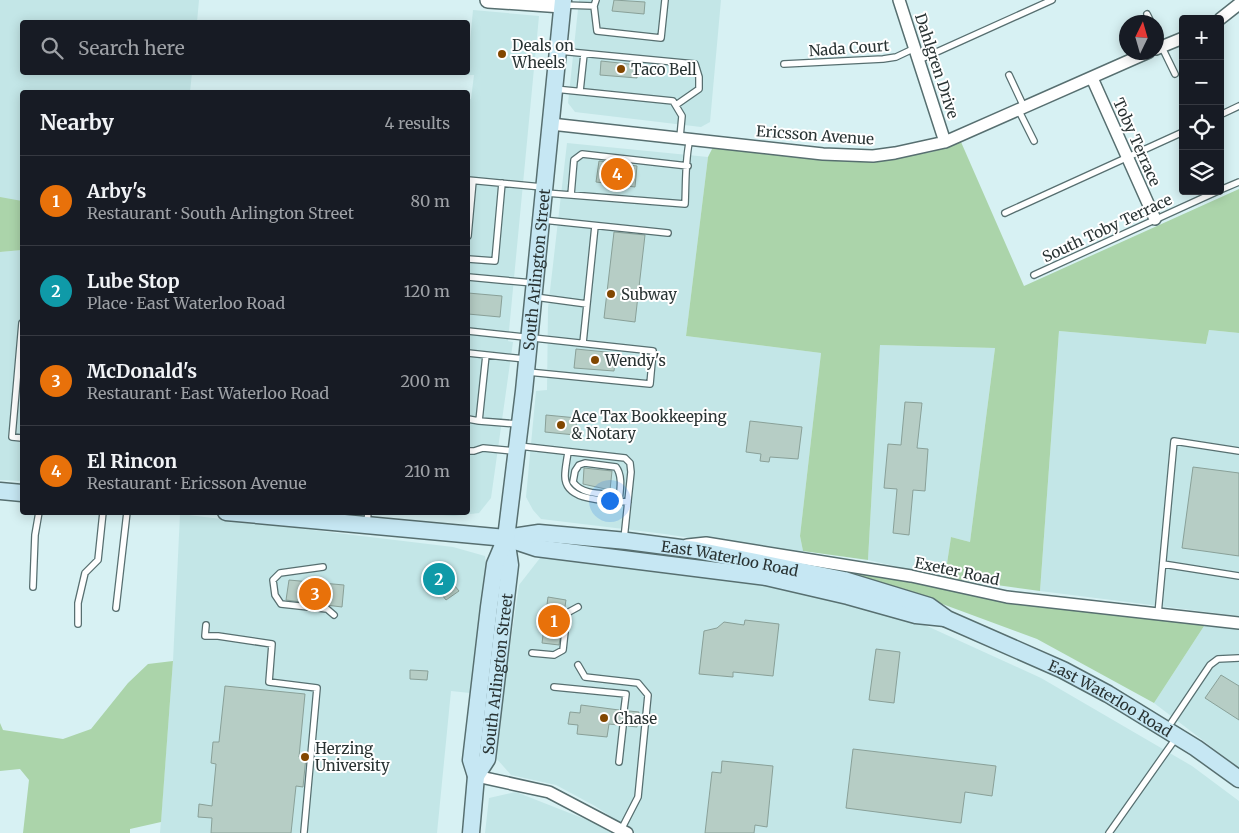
<!DOCTYPE html>
<meta charset="utf-8">
<style>
:root{--surface:#171b24;--page:#242831;--text:#f1f3f6;--muted:#9ea1a6;--line:#363941;--accent:#bfa687}
body{margin:0;font-family:Merriweather,serif;background:var(--page);color:var(--text)}
.controls{position:absolute;right:15px;top:15px;display:grid;overflow:hidden;border-radius:5px;box-shadow:0 2px 12px #0003}
.controls button{width:45px;height:45px;display:grid;place-items:center;padding:0;border:0;border-bottom:1px solid var(--line);background:var(--surface);color:var(--text);font:25px sans-serif}
.compass{position:absolute;left:1119px;top:15px;width:45px;height:45px;border-radius:50%;background:var(--surface);box-shadow:0 2px 12px #0003;rotate:5deg}
.you{position:absolute;left:609px;top:500px;width:18px;height:18px;margin:-12px;border:4px solid #fff;border-radius:50%;background:#1a73e8;box-shadow:0 0 0 8px #1a73e833}
.badge{display:grid;place-items:center;width:32px;height:32px;border-radius:50%;background:var(--accent);color:#fff;font-size:16px;font-weight:700}
.pin{position:absolute;translate:-50% -50%;border:2px solid #fff;box-shadow:0 1px 5px #0006}
.list{margin:0;padding:0;list-style:none}
h2{display:flex;justify-content:space-between;align-items:center;height:65px;margin:0;padding:0 20px;font-size:21px}
h2 small{font-size:16px;font-weight:400;color:var(--muted)}
.list li{display:grid;grid-template-columns:32px 1fr auto;gap:15px;align-items:center;box-sizing:border-box;height:90px;padding:0 20px;border-top:1px solid var(--line)}
.list b{display:block;font-size:19px;white-space:nowrap}
.list p{margin:0;font-size:16px;white-space:nowrap;color:var(--muted)}
.list em{font-size:16px;font-style:normal;color:var(--muted)}
.icon{flex:none;width:28px;height:28px;fill:none;stroke:currentColor;stroke-width:2;stroke-linecap:round;stroke-linejoin:round}
.map{position:relative;flex:none;width:1239px;height:833px;overflow:hidden}
.search{position:absolute;background:var(--surface);box-shadow:0 2px 12px #0003;left:20px;top:20px;width:450px;height:55px;display:flex;align-items:center;gap:12px;box-sizing:border-box;padding:0 18px;border-radius:5px;color:var(--muted);font-size:19px}
.panel{position:absolute;background:var(--surface);box-shadow:0 2px 12px #0003;left:20px;top:90px;width:450px;height:425px;border-radius:5px}
.map>svg:first-child{display:block}
.built{fill:#c3e6e7}
.green{fill:#abd4aa}
.building{fill:#b6cdc5;stroke:#89a098}
.lines{fill:none;stroke-linecap:round;stroke-linejoin:round}
.service-casing{stroke:#576f70;stroke-width:8}
.minor-casing{stroke:#576f70;stroke-width:14}
.tertiary-casing{stroke:#576f70;stroke-width:18}
.secondary-casing{stroke:#576f70;stroke-width:19}
.service{stroke:#fff;stroke-width:5.5}
.minor{stroke:#fff;stroke-width:11}
.tertiary{stroke:#fff;stroke-width:15}
.secondary{stroke:#c6e7f3;stroke-width:16}
.poi-dot{fill:#824700;stroke:#fff;stroke-width:2}
.labels{text-anchor:middle;dominant-baseline:central;stroke-width:4;stroke-linejoin:round;paint-order:stroke}
.poi-label{font-size:15px;fill:#293333;stroke:#fff;text-anchor:start}
.street-label{font-size:15px;fill:#293333;stroke:#fff}
</style>
<div class="map">
<svg width="1239" height="833" viewBox="0 0 1239 833">
<rect width="100%" height="100%" fill="#d7f1f3"/>
<path class="built" d="M0 0H199L197 22H22V72L192 73 190 92H22V225L0 223Z
M579 0H721L710 122 701 127 575 112 568 103Z
M473 10 539 16 508 341 513 342 491 498 479 513 454 516 412 513 468 512V99H471L474 75H467Z
M567 143 708 157 686 336 821 353 800 536 804 556 665 534 541 519 533 510 526 497 536 391 547 390 548 308Z
M22 250V481L0 480V252Z
M1209 330 1239 333V616L1040 591 1059 331 1206 344Z
M880 345 995 348 970 542 951 537 946 570 947 578 868 560Z
M180 514 453 547 485 556 489 584 470 693 451 691 437 833H160L173 661Z
M557 556 626 564 809 592 916 621 1041 678 1192 766 1239 801V833H635L595 806 556 785 511 775 496 758 504 687 519 585 540 558Z
M1206 623 1239 627V768L1154 703Z
M516 792 595 823 615 833H485L489 798Z"/>
<path class="green" d="M961 142 1024 286 1239 189V333L1209 330 1206 344 1059 331 1040 591 947 578 946 570 951 537 970 542 995 348 880 345 868 560 803 551 800 536 821 353 686 336 708 157 713 147 866 162 932 152Z
M0 197 22 201V250L0 252Z
M794 561 1206 623 1154 703 1037 639 918 595Z
M173 661 161 822 130 829V833H23L29 780 20 769 0 771V723L3 730 63 739 91 729 128 683 148 664Z"/>
<path class="building" d="M614 0 645 2 644 14 612 11Z
M601 61 638 65 637 78 600 75Z
M599 161 637 166 635 187 596 182Z
M614 232 645 235 635 322 604 318Z
M468 293 502 296 500 317 468 314Z
M576 349 616 353 614 371 574 368Z
M905 402 922 403 917 448 928 449 925 491 913 490 909 535 893 533 897 489 884 488 888 444 901 445Z
M546 415 577 418 575 435 545 432Z
M750 421 802 427 798 459 770 457 769 462 760 461 761 454 746 452Z
M1193 467 1239 473V556L1182 548Z
M584 468 612 471 610 490 583 484Z
M438 565 459 591 446 600 426 574Z
M289 580 344 585 342 607 286 600Z
M548 597 566 600 559 645 542 643Z
M745 620 779 624 773 676 733 672V677L699 674 704 631 717 628 724 622 744 625Z
M876 649 900 652 894 703 869 700Z
M410 670 428 671 427 680 410 679Z
M1221 675 1239 686V720L1205 698Z
M225 686 305 694 299 757H306L303 787 296 786 291 833H211L212 818 198 817 199 804 212 806 216 764 211 763 213 742H219Z
M581 705 619 710 624 715 629 711 639 712 637 727 628 726 623 721 618 725 609 724 607 737 577 734 578 725 568 724 570 712 580 713Z
M853 749 996 766 992 796 965 792 961 823 846 808Z
M722 761 773 766 767 827 755 825 754 833H705L712 772 721 773Z"/>
<g class="lines">
<g class="service-casing">
<path id="service" d="M596 0 594 6 597 31 661 38 665 0
M564 5 594 6
M1147 14 1151 22
M1156 35 1175 74
M559 51 695 64 699 77V89L676 105
M919 60 1052 0
M784 64 883 59 896 57 915 48
M1009 75 1024 107
M555 89 673 101 682 116 680 137
M580 91 584 54
M1019 111 1034 141
M1220 115 1239 106
M468 180 542 187
M1220 190 1239 182
M546 193 685 204C686 184 685 157 690 139
M571 195 574 160 582 154 688 166
M1005 213 1183 132
M543 220 668 233
M468 236 473 181
M468 259 495 261 502 183
M1034 275 1218 191
M468 277 533 283
M535 297 587 304 595 226
M22 323 12 437 22 438
M468 331 653 351 650 384 528 372
M583 343 587 304
M468 353 525 359
M486 355 479 421 518 424
M468 419 479 421
M519 446 625 458 630 463 631 472 624 539
M468 451H474L483 448 514 451
M568 452C567 460 565 468 565 476 565 503 609 500 628 502
M619 501C620 490 623 476 616 467L585 463 579 465 575 471 573 482C583 496 604 493 619 495
M367 524 368 512
M1163 564 1239 576
M323 567 280 573 273 580 275 595 281 604 327 609 334 615
M33 587 35 535 39 512
M116 608 127 512
M1158 614 1174 441 1239 451
M78 624V603L85 573 98 560 103 512
M206 625 205 636H218L272 644 269 682 317 688 304 832
M532 653 554 655 563 650 567 613 578 607
M578 665 585 677 638 683 648 695 638 797 621 830
M554 687 626 694 624 710
M1167 729 1210 665 1218 659 1239 658
M619 762 623 726
M1109 833 1176 738"/>
</g>
<g class="minor-casing">
<path id="minor" d="M899 0 945 142
M1220 19 1239 4
M1156 49 1183 38
M1092 78 1155 219
M551 124 823 154 873 156 895 153 945 142 1149 52
M687 545 706 543 911 576 1007 597 1239 623
M476 776 549 792 627 833"/>
</g>
<g class="tertiary-casing">
<path id="tertiary" d="M488 0 562 5"/>
</g>
<g class="secondary-casing">
<g id="secondary">
<path d="M0 491 22 493"/>
<path d="M226 512 506 538 536 548 766 577 848 596 916 615 945 618"/>
<path id="s1" d="M506 538 539 533 627 541 696 550 844 580 929 606 947 619 1063 670 1108 694 1196 748 1239 779"/>
<path id="s2" d="M476 776 487 759 510 565 506 538"/>
<path id="s3" d="M471 833 476 776 471 760 489 607 495 564 506 538 524 391 563 0"/>
</g>
</g>
<use href="#service" class="service"/>
<use href="#minor" class="minor"/>
<use href="#tertiary" class="tertiary"/>
<use href="#secondary" class="secondary"/>
</g>
<g class="poi-dot">
<circle cx="502" cy="54" r="5"/>
<circle cx="621" cy="69" r="5"/>
<circle cx="611" cy="294" r="5"/>
<circle cx="595" cy="360" r="5"/>
<circle cx="561" cy="425" r="5"/>
<circle cx="604" cy="718" r="5"/>
<circle cx="305" cy="757" r="5"/>
</g>
<g class="labels">
<g class="poi-label">
<text x="512" y="45">Deals on<tspan x="512" dy="17">Wheels</tspan></text>
<text x="631" y="69">Taco Bell</text>
<text x="621" y="294">Subway</text>
<text x="605" y="360">Wendy's</text>
<text x="571" y="416">Ace Tax Bookkeeping<tspan x="571" dy="17">&amp; Notary</tspan></text>
<text x="614" y="718">Chase</text>
<text x="315" y="748">Herzing<tspan x="315" dy="17">University</tspan></text>
</g>
<g class="street-label">
<text transform="translate(849 48) rotate(-4)">Nada Court</text>
<text transform="translate(937 66) rotate(72)">Dahlgren Drive</text>
<text transform="translate(815 135) rotate(4)">Ericsson Avenue</text>
<text transform="translate(1137 142) rotate(66)">Toby Terrace</text>
<text transform="translate(1107 228) rotate(-25)">South Toby Terrace</text>
<text stroke="none"><textPath href="#s3" startOffset="570">South Arlington Street</textPath></text>
<text stroke="none"><textPath href="#s1" startOffset="226">East Waterloo Road</textPath></text>
<text transform="translate(957 571) rotate(12)">Exeter Road</text>
<text stroke="none"><textPath href="#s2" startOffset="106">South Arlington Street</textPath></text>
<text stroke="none"><textPath href="#s1" startOffset="635">East Waterloo Road</textPath></text>
</g>
</g>
</svg>
<div class="controls">
<button>+</button>
<button>−</button>
<button><svg class="icon" aria-label="locate" viewBox="0 0 24 24"><circle cx="12" cy="12" r="6"/><path d="M12 2v4M12 18v4M2 12h4M18 12h4"/></svg></button>
<button><svg class="icon" aria-label="layers" viewBox="0 0 24 24"><path d="M12 4l9 5-9 5-9-5zM3 14l9 5 9-5"/></svg></button>
</div>
<svg class="compass" viewBox="-18 -18 36 36"><path d="M0-13l5 13h-10z" fill="#e53935"/><path d="M0 13l5-13h-10z" fill="#9ea1a6"/></svg>
<div class="you"></div>
<div class="pin badge" style="left:554px;top:621px;background:#e8710a">1</div>
<div class="pin badge" style="left:439px;top:579px;background:#0f9aa8">2</div>
<div class="pin badge" style="left:315px;top:594px;background:#e8710a">3</div>
<div class="pin badge" style="left:617px;top:174px;background:#e8710a">4</div>
<div class="search"><svg class="icon" aria-label="search" viewBox="0 0 24 24"><circle cx="10" cy="10" r="6"/><path d="M15 15l6 6"/></svg>Search here</div>
<section class="panel">
<h2>Nearby<small>4 results</small></h2>
<ul class="list">
<li><span class="badge" style="background:#e8710a">1</span><div><b>Arby's</b><p>Restaurant · South Arlington Street</p></div><em>80 m</em></li>
<li><span class="badge" style="background:#0f9aa8">2</span><div><b>Lube Stop</b><p>Place · East Waterloo Road</p></div><em>120 m</em></li>
<li><span class="badge" style="background:#e8710a">3</span><div><b>McDonald's</b><p>Restaurant · East Waterloo Road</p></div><em>200 m</em></li>
<li><span class="badge" style="background:#e8710a">4</span><div><b>El Rincon</b><p>Restaurant · Ericsson Avenue</p></div><em>210 m</em></li>
</ul>
</section>
</div>
